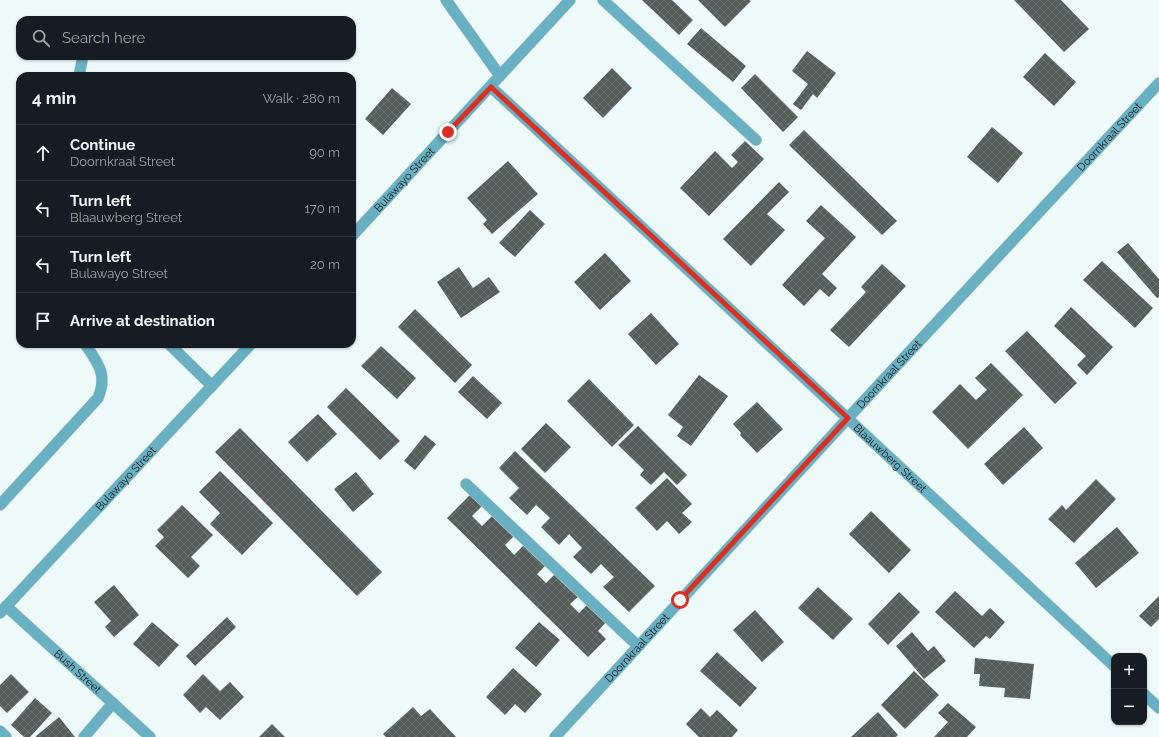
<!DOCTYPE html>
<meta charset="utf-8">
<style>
:root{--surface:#171b24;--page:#242831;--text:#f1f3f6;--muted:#9ea1a6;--line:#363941}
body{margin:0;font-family:Raleway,sans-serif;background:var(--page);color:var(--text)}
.controls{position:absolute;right:12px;bottom:12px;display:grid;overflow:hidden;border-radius:8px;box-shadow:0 1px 3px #0004}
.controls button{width:36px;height:36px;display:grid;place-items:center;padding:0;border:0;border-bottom:1px solid var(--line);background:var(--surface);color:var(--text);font:20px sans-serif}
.stop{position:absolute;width:12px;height:12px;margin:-9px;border:3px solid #d93025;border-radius:50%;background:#fff}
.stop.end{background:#d93025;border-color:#fff;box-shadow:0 1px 4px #0008}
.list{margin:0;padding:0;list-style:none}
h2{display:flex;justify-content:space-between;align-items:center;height:52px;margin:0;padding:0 16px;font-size:17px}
h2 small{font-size:13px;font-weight:400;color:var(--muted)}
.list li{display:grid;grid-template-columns:26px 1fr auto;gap:12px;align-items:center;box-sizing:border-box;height:56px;padding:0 16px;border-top:1px solid var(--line)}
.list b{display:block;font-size:15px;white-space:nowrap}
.list p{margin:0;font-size:13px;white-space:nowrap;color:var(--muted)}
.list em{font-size:13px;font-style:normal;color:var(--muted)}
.icon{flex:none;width:22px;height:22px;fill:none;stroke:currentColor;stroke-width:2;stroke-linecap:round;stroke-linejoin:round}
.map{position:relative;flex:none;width:1159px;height:737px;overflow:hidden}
.search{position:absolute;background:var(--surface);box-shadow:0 1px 3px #0004;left:16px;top:16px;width:340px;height:44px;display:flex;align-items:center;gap:10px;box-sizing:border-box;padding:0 14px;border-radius:12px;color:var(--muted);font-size:15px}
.panel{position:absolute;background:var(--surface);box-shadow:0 1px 3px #0004;left:16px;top:72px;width:340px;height:276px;border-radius:12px}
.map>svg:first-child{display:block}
.building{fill:url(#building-cross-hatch)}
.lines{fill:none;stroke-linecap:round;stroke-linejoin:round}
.service-casing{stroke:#cbd6d5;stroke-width:12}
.minor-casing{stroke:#cbd6d5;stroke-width:12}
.service{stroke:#68b0c2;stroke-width:11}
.minor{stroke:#68b0c2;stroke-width:11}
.route{stroke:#d93025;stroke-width:5}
.labels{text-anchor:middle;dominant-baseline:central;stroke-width:4;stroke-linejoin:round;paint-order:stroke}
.street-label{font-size:11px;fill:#151919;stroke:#fff}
</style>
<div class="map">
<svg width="1159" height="737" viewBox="0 0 1159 737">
<defs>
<pattern id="building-cross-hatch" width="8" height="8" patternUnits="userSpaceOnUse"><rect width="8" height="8" fill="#545d5a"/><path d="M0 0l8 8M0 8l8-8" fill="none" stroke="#6d7472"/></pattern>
</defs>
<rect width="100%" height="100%" fill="#eefaf9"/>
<path class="building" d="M642 0H672L693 20 679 35Z
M698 0H749L751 1 725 27Z
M1014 0H1061L1089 29 1064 52Z
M701 28 746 66 733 82 687 44Z
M807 51 836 73 817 98 813 94 801 110 793 104 808 84 792 71Z
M1045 53 1076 82 1054 106 1023 77Z
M612 68 632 88 603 118 583 98Z
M755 74 798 117 783 132 741 88Z
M392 88 411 104 383 135 365 119Z
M992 127 1023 153 998 183 967 157Z
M804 130 897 221 882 235 789 145Z
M745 141 764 159 709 216 680 188 715 151 732 168 738 162 731 155Z
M508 161 538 194 492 234 483 224 487 220 467 198Z
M779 182 789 192 767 214 785 230 751 266 723 239Z
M821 205 856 237 822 274 837 288 829 297 820 289 804 306 782 285 825 238 806 221Z
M530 210 545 224 515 257 499 243Z
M1128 243 1159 279V297L1157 298 1117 252Z
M605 253 631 281 600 310 574 282Z
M1102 261 1153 308 1135 328 1083 280Z
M882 264 906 286 849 347 830 330 866 292 861 287Z
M459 267 473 288 489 277 500 292 461 318 437 282Z
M1071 307 1113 347 1087 375 1077 365 1086 356 1054 326Z
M415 309 472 365 455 383 398 327Z
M651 313 679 344 656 365 628 334Z
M1027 331 1077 383 1055 404 1005 351Z
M381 346 416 378 397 399 361 366Z
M991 363 1023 395 968 449 932 412 960 384 976 400 987 390 975 378Z
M699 375 728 396 691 446 677 436 683 427 668 415Z
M473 376 502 403 487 419 458 392Z
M589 379 634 425 612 447 567 401Z
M346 388 400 441 380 460 327 407Z
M757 402 783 429 757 453 740 435 741 433 733 424Z
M318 414 337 434 307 462 288 442Z
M546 423 571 447 545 473 521 449Z
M638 426 687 475 677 485 664 472 651 485 640 475 644 470 618 445Z
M1024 427 1043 448 1003 485 984 464Z
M240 428 382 572 357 596 215 452Z
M425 435 436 444 415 470 404 461Z
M515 451 655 586 629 612 603 587 614 577 601 564 591 574 573 557 582 548 569 534 559 545 541 527 550 518 536 505 527 515 509 498 519 488 499 468Z
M220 471 273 523 242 555 210 524 220 513 199 492Z
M356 472 374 494 353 512 334 489Z
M667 478 692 504 682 513 692 522 679 534 667 521 657 531 635 508Z
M1096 479 1116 499 1074 543 1048 519 1062 505 1066 510Z
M471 494 483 505 472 516 482 526 494 514 515 535 505 545 514 555 525 544 546 565 537 574 546 583 556 573 579 596 570 604 579 613 589 603 607 621 598 631 606 639 588 657 447 518Z
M182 505 213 535 191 557 200 566 188 578 155 546 164 537 157 530Z
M871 511 911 550 889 573 849 534Z
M1117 527 1139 553 1096 588 1075 563Z
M114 585 139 615 114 637 105 627 111 621 94 602Z
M818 587 853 619 833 640 798 608Z
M955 591 982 616 990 608 1005 622 990 639 986 636 974 648 935 612Z
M899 592 920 612 888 645 868 624Z
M1159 596V619L1151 627 1139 616Z
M755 610 784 642 762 662 733 630Z
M227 617 236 627 195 666 186 656Z
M152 622 179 645 159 667 133 644Z
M539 622 560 640 536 667 515 648Z
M912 632 928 651 934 646 946 661 924 679 896 646Z
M717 652 757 688 740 707 700 671Z
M975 658 1034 664 1030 699 1004 697 1005 688 979 686 980 674H974Z
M513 668 542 694 525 713 515 704 505 715 486 697Z
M914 671 939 695 905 729 881 705Z
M11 674 29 692 7 713 0 706V685Z
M203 674 220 691 230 682 244 697 220 720 206 707 200 713 183 695Z
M35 698 52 713 30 737H24L11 725Z
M948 703 976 727 967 737H934L948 722 938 713Z
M413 707 421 716 430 709 456 737H386L383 734Z
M701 708 710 717 717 710 738 730 732 737H699L686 724Z
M878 712 898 735 896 737H851Z
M59 717 75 737H36V736Z
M272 724 285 737H259Z"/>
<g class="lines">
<g class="service-casing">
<path id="service" d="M446 0 500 76
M603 0 756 140
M79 76 83 56
M169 344 212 386
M466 484 638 646
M0 505 98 398C108 375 98 363 85 344"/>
</g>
<g class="minor-casing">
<g id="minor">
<path id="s1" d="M491 87 1114 666"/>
<path id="s2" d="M352 236 570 0"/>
<path id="s3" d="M6 606 150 737"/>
<path id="s4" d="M0 613 251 344"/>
<path d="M1144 694 1159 708"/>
<path d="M0 731 6 737"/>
<path d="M84 737 113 703"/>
<path id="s5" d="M555 737 848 418 1159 83"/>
</g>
</g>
<use href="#service" class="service"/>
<use href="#minor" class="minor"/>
</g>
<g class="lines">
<path class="route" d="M448 132 491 87 848 418 680 600"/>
</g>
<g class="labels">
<g class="street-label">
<text stroke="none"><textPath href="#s5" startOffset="817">Doornkraal Street</textPath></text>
<text stroke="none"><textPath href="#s2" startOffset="77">Bulawayo Street</textPath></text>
<text stroke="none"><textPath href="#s5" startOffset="493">Doornkraal Street</textPath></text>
<text stroke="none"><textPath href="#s1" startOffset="545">Blaauwberg Street</textPath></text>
<text stroke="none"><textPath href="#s4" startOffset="184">Bulawayo Street</textPath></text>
<text stroke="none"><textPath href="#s5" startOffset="121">Doornkraal Street</textPath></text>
<text stroke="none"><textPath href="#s3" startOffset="97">Bush Street</textPath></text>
</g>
</g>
</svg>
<div class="controls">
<button>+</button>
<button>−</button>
</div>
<div class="stop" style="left:680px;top:600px"></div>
<div class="stop end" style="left:448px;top:132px"></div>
<div class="search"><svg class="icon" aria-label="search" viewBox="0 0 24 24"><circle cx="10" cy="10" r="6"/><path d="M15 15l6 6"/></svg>Search here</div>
<section class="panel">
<h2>4 min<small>Walk · 280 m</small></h2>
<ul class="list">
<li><svg class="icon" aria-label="ahead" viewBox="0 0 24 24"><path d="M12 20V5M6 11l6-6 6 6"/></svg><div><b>Continue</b><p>Doornkraal Street</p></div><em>90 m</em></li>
<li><svg class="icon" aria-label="left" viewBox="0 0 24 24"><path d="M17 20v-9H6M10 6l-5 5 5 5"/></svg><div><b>Turn left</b><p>Blaauwberg Street</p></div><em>170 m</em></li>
<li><svg class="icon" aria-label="left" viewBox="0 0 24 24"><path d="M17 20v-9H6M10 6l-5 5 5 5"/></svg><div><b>Turn left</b><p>Bulawayo Street</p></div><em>20 m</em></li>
<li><svg class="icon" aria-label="arrive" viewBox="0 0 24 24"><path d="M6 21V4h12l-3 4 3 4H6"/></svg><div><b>Arrive at destination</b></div></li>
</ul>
</section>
</div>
